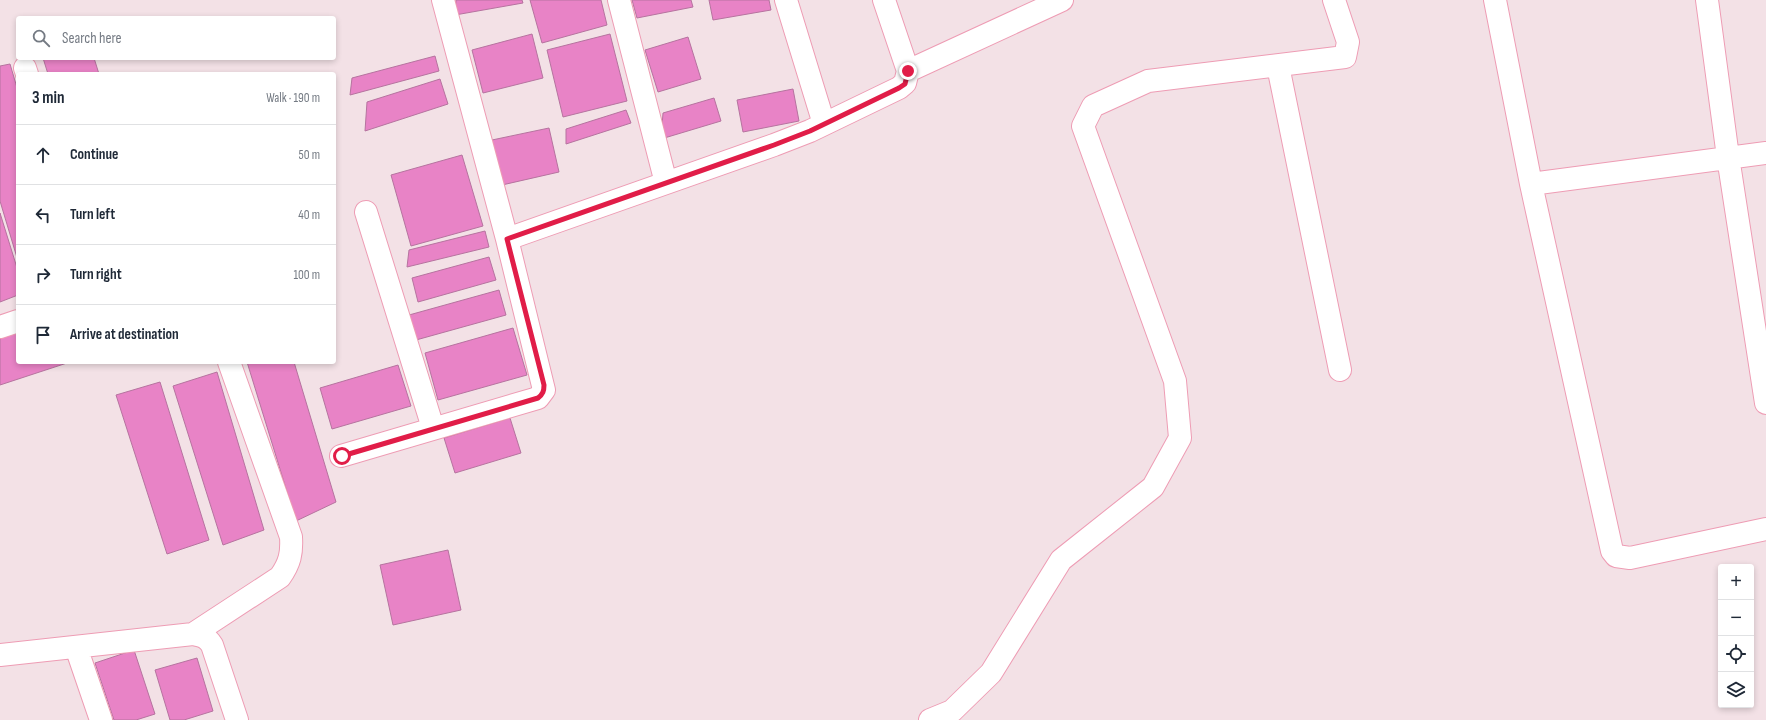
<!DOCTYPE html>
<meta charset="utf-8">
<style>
:root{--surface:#fff;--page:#f6f6f7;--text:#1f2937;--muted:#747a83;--line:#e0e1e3}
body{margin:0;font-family:"Sofia Sans Condensed",sans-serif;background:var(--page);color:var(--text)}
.controls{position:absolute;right:12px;bottom:12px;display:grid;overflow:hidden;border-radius:4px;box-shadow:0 2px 6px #0003}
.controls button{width:36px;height:36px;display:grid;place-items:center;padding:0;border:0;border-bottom:1px solid var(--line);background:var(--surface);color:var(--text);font:20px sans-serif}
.stop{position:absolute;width:12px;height:12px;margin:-9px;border:3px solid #e11d48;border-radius:50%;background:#fff}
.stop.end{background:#e11d48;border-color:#fff;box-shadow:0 1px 4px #0008}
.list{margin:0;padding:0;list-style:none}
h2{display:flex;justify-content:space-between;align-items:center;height:52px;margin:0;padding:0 16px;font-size:17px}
h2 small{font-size:13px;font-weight:400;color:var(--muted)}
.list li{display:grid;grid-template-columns:26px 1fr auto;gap:12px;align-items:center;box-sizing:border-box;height:60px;padding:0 16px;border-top:1px solid var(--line)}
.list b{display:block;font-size:15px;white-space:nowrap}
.list em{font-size:13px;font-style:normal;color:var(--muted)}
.icon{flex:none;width:22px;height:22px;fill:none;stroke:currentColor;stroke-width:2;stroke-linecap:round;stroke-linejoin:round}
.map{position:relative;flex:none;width:1766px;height:720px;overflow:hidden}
.search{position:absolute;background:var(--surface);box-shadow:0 2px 6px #0003;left:16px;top:16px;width:320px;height:44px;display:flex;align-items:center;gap:10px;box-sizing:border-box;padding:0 14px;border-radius:4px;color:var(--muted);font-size:15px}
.panel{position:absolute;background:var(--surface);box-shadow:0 2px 6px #0003;left:16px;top:72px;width:320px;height:292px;border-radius:4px}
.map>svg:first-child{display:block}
.building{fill:#e883c6;stroke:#b6739f}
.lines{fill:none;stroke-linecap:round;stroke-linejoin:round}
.street-casing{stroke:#ee9cb4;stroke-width:24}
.street{stroke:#fff;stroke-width:22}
.route{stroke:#e11d48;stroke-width:5}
</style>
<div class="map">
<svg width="1766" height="720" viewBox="0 0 1766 720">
<rect width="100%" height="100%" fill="#f3e1e6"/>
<path class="building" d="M456 0H522L523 3 455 15Z
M530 0H601L607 25 542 43Z
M632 0H691L693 7 637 18Z
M709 0H769L771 10 713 20Z
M532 34 543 78 483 93 472 50Z
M610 34 627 101 563 117 547 50Z
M688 37 701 79 658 92 645 50Z
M435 56 439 71 350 95 352 78Z
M43 58H94L99 74H48Z
M10 64 18 91V261L0 201V66Z
M440 79 448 104 365 131 367 102Z
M793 89 799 121 743 132 737 100Z
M714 98 721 121 661 139 663 113Z
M626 110 631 123 566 144V129Z
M549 128 559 172 502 185 492 140Z
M462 155 483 226 411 246 391 175Z
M0 213 18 271V295L0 302Z
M485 231 489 247 407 267 409 250Z
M489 257 496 280 418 302 412 278Z
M499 290 506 315 416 340 409 315Z
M513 328 527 375 438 400 425 353Z
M18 330V362H70L0 385V336Z
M247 362H294L336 502 296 521Z
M398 365 411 406 332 429 320 388Z
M217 372 264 530 223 545 173 386Z
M160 382 209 540 167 554 116 395Z
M510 418 521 453 455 473 444 438Z
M448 550 461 610 393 625 380 565Z
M134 650 155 714 136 720H114L95 663Z
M197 658 213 711 184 720H170L155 670Z"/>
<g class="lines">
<g class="street-casing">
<path id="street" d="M619 0 666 183
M786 0 824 124
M1495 0 1531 184 1612 551 1616 556 1630 558 1766 529
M1707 0 1728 157 1766 403
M1278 66 1340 370
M25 68 27 74
M908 71 1062 0
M1531 184 1766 153
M366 212 433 428
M507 239 774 145 810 131 899 88 905 83 908 71 884 0
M0 327 18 321
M341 456 538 398 544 390 507 239 443 0
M193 634 280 577C290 563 292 553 291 537L229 362
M76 647 101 720
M0 655 193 634C202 636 207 637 212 645L237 720
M930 720 952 711 991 673 1061 560 1153 487 1180 438 1175 381 1083 126 1093 106 1148 81 1345 57 1348 42 1334 0"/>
</g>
<use href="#street" class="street"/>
</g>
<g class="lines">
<path class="route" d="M342 456 538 398C543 394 544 391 544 385L507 239 774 145 810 131 899 88 905 84 908 71"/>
</g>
</svg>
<div class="controls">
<button>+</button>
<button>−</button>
<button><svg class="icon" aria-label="locate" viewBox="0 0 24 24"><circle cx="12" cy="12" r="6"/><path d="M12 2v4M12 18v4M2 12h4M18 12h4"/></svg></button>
<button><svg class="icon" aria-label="layers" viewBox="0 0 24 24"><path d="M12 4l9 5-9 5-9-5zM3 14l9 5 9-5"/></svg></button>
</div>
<div class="stop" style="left:342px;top:456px"></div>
<div class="stop end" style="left:908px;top:71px"></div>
<div class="search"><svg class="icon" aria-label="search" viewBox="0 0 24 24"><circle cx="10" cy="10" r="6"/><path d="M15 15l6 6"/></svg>Search here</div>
<section class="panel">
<h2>3 min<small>Walk · 190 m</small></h2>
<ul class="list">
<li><svg class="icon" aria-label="ahead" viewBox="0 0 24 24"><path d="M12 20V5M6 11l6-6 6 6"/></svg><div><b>Continue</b></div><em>50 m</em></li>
<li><svg class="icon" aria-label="left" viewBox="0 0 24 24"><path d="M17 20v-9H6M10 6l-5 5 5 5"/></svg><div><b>Turn left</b></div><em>40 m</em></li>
<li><svg class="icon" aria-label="right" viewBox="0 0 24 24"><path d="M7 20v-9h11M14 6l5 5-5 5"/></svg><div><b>Turn right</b></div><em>100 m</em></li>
<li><svg class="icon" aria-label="arrive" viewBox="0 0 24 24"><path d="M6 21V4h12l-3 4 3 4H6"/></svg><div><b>Arrive at destination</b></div></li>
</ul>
</section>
</div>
